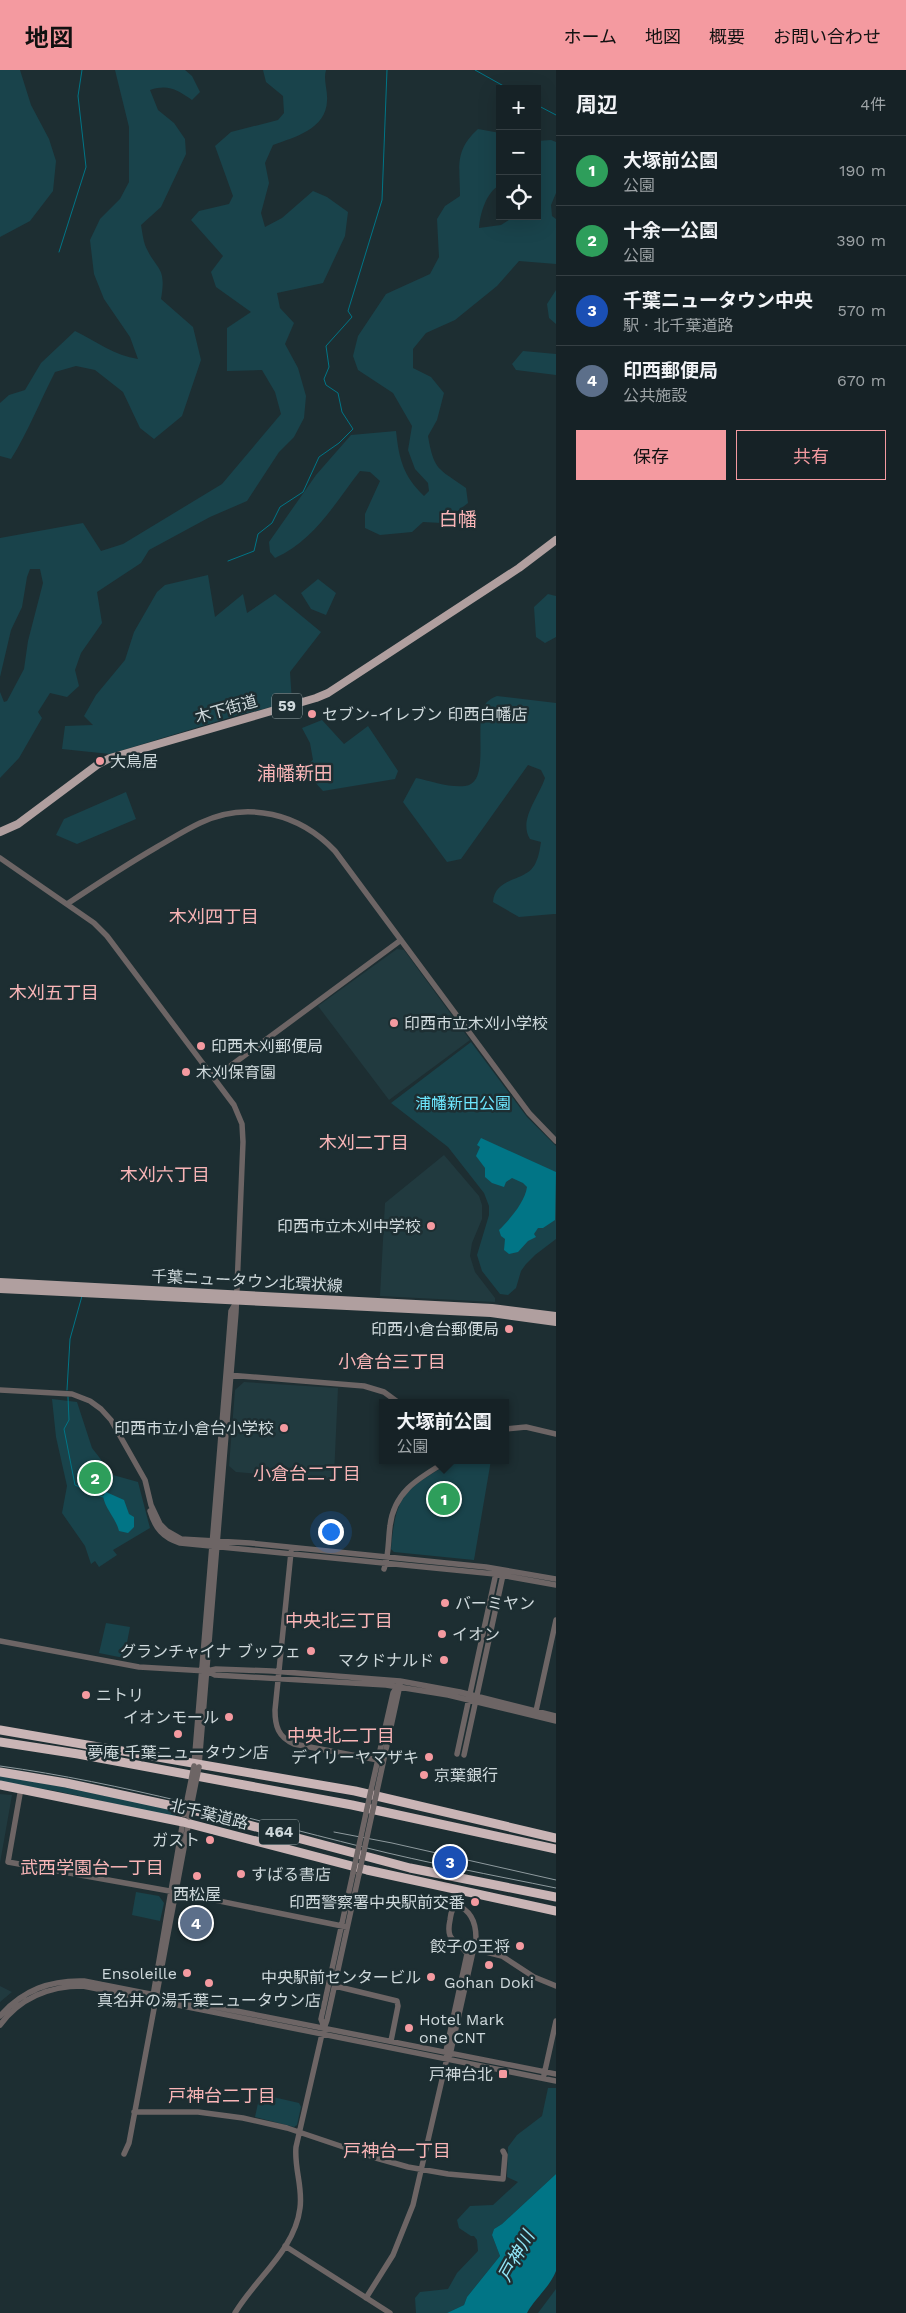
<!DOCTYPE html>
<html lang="ja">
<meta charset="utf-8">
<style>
:root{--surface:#162226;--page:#1f2a2e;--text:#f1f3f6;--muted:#9ea4a7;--line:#353f43;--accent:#f49aa0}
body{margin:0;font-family:"Work Sans","Noto Sans JP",sans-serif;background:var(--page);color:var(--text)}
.controls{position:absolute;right:15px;top:15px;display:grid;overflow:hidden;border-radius:0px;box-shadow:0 5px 20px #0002}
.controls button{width:45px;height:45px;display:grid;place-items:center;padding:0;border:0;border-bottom:1px solid var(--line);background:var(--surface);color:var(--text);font:25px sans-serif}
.you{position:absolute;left:330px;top:1461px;width:18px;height:18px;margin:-12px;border:4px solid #fff;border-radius:50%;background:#1a73e8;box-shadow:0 0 0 8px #1a73e833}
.badge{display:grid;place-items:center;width:32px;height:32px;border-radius:50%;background:var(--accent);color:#fff;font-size:16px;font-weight:700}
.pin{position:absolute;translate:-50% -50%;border:2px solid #fff;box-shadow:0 1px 5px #0006}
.popup{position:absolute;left:379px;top:1329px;width:130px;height:65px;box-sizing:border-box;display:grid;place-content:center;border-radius:0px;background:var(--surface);filter:drop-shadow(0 1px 4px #0005);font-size:16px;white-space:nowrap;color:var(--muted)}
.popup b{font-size:19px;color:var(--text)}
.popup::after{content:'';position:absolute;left:50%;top:100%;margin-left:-10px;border:10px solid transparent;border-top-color:var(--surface)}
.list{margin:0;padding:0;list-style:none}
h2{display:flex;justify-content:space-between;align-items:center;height:65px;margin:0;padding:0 20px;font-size:21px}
h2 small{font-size:16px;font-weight:400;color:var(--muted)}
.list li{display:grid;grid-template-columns:32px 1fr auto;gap:15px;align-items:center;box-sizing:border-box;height:70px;padding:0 20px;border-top:1px solid var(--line)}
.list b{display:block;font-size:19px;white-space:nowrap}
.list p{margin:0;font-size:16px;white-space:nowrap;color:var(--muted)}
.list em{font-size:16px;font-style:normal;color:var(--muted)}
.actions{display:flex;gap:10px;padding:15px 20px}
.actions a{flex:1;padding:11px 0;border:1px solid var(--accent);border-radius:0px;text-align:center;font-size:18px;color:var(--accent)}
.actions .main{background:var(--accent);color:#111}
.icon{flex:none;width:28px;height:28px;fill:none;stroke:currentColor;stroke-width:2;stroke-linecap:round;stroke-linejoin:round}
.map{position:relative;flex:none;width:556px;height:2243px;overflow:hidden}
header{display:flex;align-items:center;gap:30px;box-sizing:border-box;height:70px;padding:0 25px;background:var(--accent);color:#111}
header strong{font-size:24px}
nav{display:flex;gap:28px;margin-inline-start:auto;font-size:18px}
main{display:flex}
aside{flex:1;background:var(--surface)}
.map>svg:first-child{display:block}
.built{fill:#213a3f}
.green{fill:#19434b}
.water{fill:#017586}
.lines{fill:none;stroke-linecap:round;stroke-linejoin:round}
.stream{stroke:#017586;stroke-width:1}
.minor{stroke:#6d6565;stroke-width:5.5}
.major{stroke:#b09f9f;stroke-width:8}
.highway{stroke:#cab5b6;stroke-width:9}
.rail{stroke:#8e9a9e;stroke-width:1}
.minor-bridge{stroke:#6d6565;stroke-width:5.5}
.poi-dot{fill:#f49aa0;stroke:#1d2e32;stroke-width:2}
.labels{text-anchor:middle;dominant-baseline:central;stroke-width:5;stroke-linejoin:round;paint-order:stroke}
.shield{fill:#1d2e32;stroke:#9aa6a9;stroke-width:1}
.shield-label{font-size:15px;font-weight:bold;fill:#cfd9dc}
.street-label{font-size:16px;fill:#cfd9dc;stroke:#1d2e32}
.poi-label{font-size:16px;fill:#cfd9dc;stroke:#1d2e32;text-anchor:end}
.park-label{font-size:16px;fill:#6de7ff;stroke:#1d2e32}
.neighbourhood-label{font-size:18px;fill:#f9b5b7;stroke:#1d2e32}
.water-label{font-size:18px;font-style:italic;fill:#92e7f8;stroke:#1d2e32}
.quarter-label{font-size:19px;fill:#f9b5b7;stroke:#1d2e32}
</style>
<header>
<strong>地図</strong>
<nav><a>ホーム</a><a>地図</a><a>概要</a><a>お問い合わせ</a></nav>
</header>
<main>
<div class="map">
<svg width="556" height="2243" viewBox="0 0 556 2243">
<rect width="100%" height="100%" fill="#1d2e32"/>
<path class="built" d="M397 879 404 880 470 970 389 1030 318 936Z
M444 1085 479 1126 482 1135V1149L472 1173 470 1186 475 1202 495 1228V1232L380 1226 385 1133Z
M244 1312 338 1318 334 1406 329 1410 236 1402 229 1396 235 1320Z
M0 1724 12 1725 0 1793Z
M0 1916 12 1922 0 1932Z"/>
<path class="green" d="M0 0H20L31 35 49 69 56 91 53 121 30 151 0 167Z
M115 0H185L192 6 200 22 192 30C177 20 169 14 150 20L158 40 174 53 185 69 186 84 161 137 141 155C142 161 143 169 145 175 156 201 167 195 161 229L193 257 201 290 182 346 154 369 140 358 123 322 95 300 76 296 55 302C40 331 28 362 11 389L0 386V333L9 325 25 320 41 293 75 261C96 271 115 286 138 289L130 267 104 229 94 204 90 170 100 149 120 129 129 112V57Z
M263 0H326C323 11 328 20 327 31 326 59 295 67 273 75L265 93 269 113 261 143 265 157 282 148 313 121 327 127 348 142 345 166 323 213 277 223 280 238 294 253 285 274 298 298 306 326 304 348 294 367 279 382 247 431 210 447 149 480 141 493 97 522 102 553 81 583 75 600 79 616 67 627 50 623 38 642 42 648 19 688 0 708V622L4 632 7 631 24 599 28 571 43 513 40 499H30L27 507 22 537 11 560 0 607V468L83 453 101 481 123 474 222 414 281 344 275 322 262 300 227 301V258L251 242 216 217 211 202 223 186 191 150 199 141 229 134 233 126 215 76 231 62 278 50 284 43 283 26 266 12Z
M478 59 500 63V115C486 122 480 144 479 158L501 155 515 146H537V71L551 70 556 72V123L551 135 552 146 556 149V194L519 191 497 216 455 250 426 263 413 279V298L431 307 444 323 437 350 428 366C434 401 438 398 466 418L468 433 442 453 423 452 412 462 380 465 365 458V444L380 411 370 402 360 401C334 434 315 470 275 488L270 482 269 472 316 405 351 365 396 361C399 389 403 406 424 426L429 421 428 413 415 399 408 380 412 356 393 323 358 300 353 286 358 266 386 224 430 204 439 187 437 149 445 136 460 126C460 96 454 81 478 59Z
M556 220V254L549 248 547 234Z
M523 281 556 284V305L516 300 512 294Z
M208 505 215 547 243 524 247 543 275 524 321 562 290 602 292 632 238 645 110 684 62 679 65 656 93 655 84 646 96 625 125 590 134 562 157 522 165 515Z
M318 509 336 523 326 545 311 539 301 523Z
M548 524 556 526V567L545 573 536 567 534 537Z
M497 626 556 633V844H554L519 847 493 832C495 805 528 813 536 792 539 786 540 778 541 772L530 769C518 750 539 727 545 708L541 700 528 695 461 789 447 792 403 732 416 708C431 711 450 718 465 716 493 713 471 648 487 632 490 629 494 627 497 626Z
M322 650 344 674 368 656 398 701 395 709 323 721 302 698 313 690 310 673 302 658Z
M126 722 136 749 77 774 56 765 64 749Z
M471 972 527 1047 556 1076V1169L535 1185 526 1194 521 1201 516 1218 508 1225 500 1224 482 1201 477 1185 489 1145V1136L484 1123 448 1077 391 1033Z
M52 1329 77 1332 92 1378 113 1405 138 1412 150 1458 113 1480 117 1485 99 1497 95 1491 91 1494 85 1476 62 1443 67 1416 56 1367Z
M455 1390H491L474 1490 394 1482 391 1479C396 1420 407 1419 455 1390Z
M106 1553 130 1557 124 1588 99 1583Z
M0 1706 58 1716 179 1741 175 1747 56 1721 0 1712Z
M136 1822 159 1826 164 1833 160 1851 132 1845Z
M548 2018H556V2104L502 2154 494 2159 492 2165 500 2186 467 2227 464 2235 447 2243H416L415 2228 420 2222 448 2219 457 2203 478 2181 477 2170 474 2166H471L459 2158 457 2150 470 2136 493 2135 518 2112 507 2107 508 2077 517 2065 542 2046Z
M260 2024 299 2033 301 2037 297 2055 294 2057 255 2047Z
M556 2219V2243H538Z"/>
<path class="water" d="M481 1068 556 1102 555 1150 543 1158H538L534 1164 536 1167 528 1171 518 1182 509 1184 504 1180 505 1169 501 1166 499 1160C510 1149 525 1132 527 1117L523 1113 512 1108 506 1112 504 1117 492 1113 485 1107V1098L476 1086 480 1077 477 1075Z
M106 1422 124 1430 129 1444 134 1447V1457L128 1463 119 1461C116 1448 105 1439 103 1426Z
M556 2104V2201C550 2217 535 2228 527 2243H447L464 2235 467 2227 500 2186 492 2165 494 2159 502 2154Z"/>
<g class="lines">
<path class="stream" d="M475 0 509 19
M537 35 556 45
M59 182 86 97 78 26 82 0
M228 491 254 481 258 464 272 453 280 437 303 422 319 387 339 373 353 359 342 342 338 323 326 315 324 309 329 297 326 276 352 247 348 241 382 130 387 0
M67 1320 70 1269 82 1226
M68 1327 69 1350 64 1359 75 1415 103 1427"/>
<path class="minor" d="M0 788 94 853 107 866 234 1035 242 1054 243 1072 236 1242 199 1695
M67 834C97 814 126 795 157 777 171 769 185 760 200 753 248 730 300 744 335 781L529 1043 556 1071
M214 1008 401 870
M228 1305 364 1316 384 1322 399 1333
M0 1320 72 1324 90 1331 101 1339 111 1350 145 1410 151 1435 160 1454 167 1461 181 1469 250 1473 486 1497 556 1509
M505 1359 526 1357 556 1364
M150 1441C155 1458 163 1468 180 1473L495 1504 556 1515
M291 1482 275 1640C275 1656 278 1667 294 1674L378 1690
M384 1499C389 1486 388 1470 390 1456 394 1420 421 1407 449 1390
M0 1571 139 1597 207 1601 215 1605 386 1615 448 1625 556 1651
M207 1601 216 1599 272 1601 400 1611 460 1622 556 1646
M536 1641 556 1550
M457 1684 496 1503
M464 1685 503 1505 501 1502
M194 1695 227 1292 231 1241 235 1234
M21 1718 8 1792 175 1822 347 1857
M371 1720 393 1623 398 1615
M377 1721 400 1615
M458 1875 502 1886 534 1907 556 1916
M335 1916 397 1931 398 1936 391 1971
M153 1926 183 1751
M0 1946C23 1920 50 1910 84 1911L556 2004
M0 1955C20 1928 50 1916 83 1916L556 2011
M324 1957 321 1949 353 1803
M450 1985 476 1868C476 1853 471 1840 456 1835 451 1839 451 1844 450 1850 445 1874 458 1868 467 1884
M544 2005 556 1951
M134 2042H198L243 2048 287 2058 376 2088 408 2097 448 2104 503 2109 505 2085 503 2081
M124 2084 129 2073 189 1751
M285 2176 390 2243
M366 2228 393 2185 413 2135 447 1988 446 1981 467 1884 470 1880 475 1878
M235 2243C255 2209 295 2180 300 2138 303 2117 294 2098 296 2077L322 1964 327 1950 359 1804"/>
<path class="major" d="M0 762 18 754 97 695 110 688 316 628 328 623 519 498 556 470
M0 1212 492 1238 556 1246
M0 1219 491 1243 556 1252"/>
<path class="highway" d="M0 1660 355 1721 556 1768
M0 1672 78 1684 352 1735 556 1779
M0 1702 66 1713 196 1741 410 1798 556 1827
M0 1715 183 1752 367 1800 556 1841"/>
<path class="rail" d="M0 1696C123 1713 242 1747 363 1777 427 1793 492 1805 556 1818
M334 1762 392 1773 556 1810"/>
<path class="minor-bridge" d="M184 1745 194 1696
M189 1747 199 1697
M353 1803 371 1720
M359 1804 377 1721"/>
</g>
<g class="poi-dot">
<circle cx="312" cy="644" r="5"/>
<circle cx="100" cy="691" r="5"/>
<circle cx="394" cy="953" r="5"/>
<circle cx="201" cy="976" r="5"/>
<circle cx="186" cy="1002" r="5"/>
<circle cx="431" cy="1156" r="5"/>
<circle cx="509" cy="1259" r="5"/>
<circle cx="284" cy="1358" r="5"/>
<circle cx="445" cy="1533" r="5"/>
<circle cx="442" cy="1564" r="5"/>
<circle cx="311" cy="1581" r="5"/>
<circle cx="444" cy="1590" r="5"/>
<circle cx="86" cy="1625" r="5"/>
<circle cx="229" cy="1647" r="5"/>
<circle cx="178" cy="1664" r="5"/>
<circle cx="429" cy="1687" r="5"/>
<circle cx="424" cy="1705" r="5"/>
<circle cx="210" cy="1770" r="5"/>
<circle cx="241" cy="1804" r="5"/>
<circle cx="197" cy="1806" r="5"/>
<circle cx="475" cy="1832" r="5"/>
<circle cx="520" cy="1876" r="5"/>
<circle cx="489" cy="1895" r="5"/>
<circle cx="187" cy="1903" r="5"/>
<circle cx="431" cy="1907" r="5"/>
<circle cx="209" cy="1913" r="5"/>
<circle cx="409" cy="1958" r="5"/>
<rect x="498" y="1999" width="10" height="10" rx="2.5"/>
</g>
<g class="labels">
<g class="shield">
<rect x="272" y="623.5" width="30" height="25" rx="4"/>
<rect x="259" y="1749.5" width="40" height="25" rx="4"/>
</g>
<g class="shield-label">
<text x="287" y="636">59</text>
<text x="279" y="1762">464</text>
</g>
<g class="street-label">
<text transform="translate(226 639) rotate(-16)">木下街道</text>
<text transform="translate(247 1211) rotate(3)">千葉ニュータウン北環状線</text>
<text transform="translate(209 1744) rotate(14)">北千葉道路</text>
</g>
<g class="poi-label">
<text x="322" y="644" text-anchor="start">セブン-イレブン 印西白幡店</text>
<text x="110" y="691" text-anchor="start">大鳥居</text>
<text x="404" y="953" text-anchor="start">印西市立木刈小学校</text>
<text x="211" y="976" text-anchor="start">印西木刈郵便局</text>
<text x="196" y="1002" text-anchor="start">木刈保育園</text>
<text x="421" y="1156">印西市立木刈中学校</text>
<text x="499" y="1259">印西小倉台郵便局</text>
<text x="274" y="1358">印西市立小倉台小学校</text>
<text x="455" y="1533" text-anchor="start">バーミヤン</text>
<text x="452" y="1564" text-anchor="start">イオン</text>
<text x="301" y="1581">グランチャイナ ブッフェ</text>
<text x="434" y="1590">マクドナルド</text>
<text x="96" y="1625" text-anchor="start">ニトリ</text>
<text x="219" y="1647">イオンモール</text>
<text x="178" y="1682" text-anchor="middle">夢庵 千葉ニュータウン店</text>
<text x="419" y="1687">デイリーヤマザキ</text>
<text x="434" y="1705" text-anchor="start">京葉銀行</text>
<text x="200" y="1770">ガスト</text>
<text x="251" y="1804" text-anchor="start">すばる書店</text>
<text x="197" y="1824" text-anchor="middle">西松屋</text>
<text x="465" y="1832">印西警察署中央駅前交番</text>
<text x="510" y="1876">餃子の王将</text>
<text x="177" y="1903">Ensoleille</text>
<text x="421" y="1907">中央駅前センタービル</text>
<text x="489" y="1912" text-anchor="middle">Gohan Doki</text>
<text x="209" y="1930" text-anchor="middle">真名井の湯千葉ニュータウン店</text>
<text x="419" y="1949" text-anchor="start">Hotel Mark<tspan x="419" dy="18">one CNT</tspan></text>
<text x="493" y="2004">戸神台北</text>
</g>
<g class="park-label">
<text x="463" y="1033">浦幡新田公園</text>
</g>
<g class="neighbourhood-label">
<text x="214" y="846">木刈四丁目</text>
<text x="54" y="922">木刈五丁目</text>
<text x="364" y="1072">木刈二丁目</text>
<text x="165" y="1104">木刈六丁目</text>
<text x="392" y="1291">小倉台三丁目</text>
<text x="307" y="1403">小倉台二丁目</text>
<text x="339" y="1550">中央北三丁目</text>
<text x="341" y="1665">中央北二丁目</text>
<text x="92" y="1797">武西学園台一丁目</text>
<text x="222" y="2025">戸神台二丁目</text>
<text x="397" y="2080">戸神台一丁目</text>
</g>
<g class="water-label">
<text transform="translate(516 2186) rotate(-61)">戸神川</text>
</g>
<g class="quarter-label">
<text x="458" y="449">白幡</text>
<text x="295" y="703">浦幡新田</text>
</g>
</g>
</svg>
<div class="controls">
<button>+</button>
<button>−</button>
<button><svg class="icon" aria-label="locate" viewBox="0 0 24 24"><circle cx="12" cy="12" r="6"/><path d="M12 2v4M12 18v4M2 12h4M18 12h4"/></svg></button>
</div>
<div class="you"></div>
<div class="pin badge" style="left:444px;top:1429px;background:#2e9e5b">1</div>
<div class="popup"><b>大塚前公園</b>公園</div>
<div class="pin badge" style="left:95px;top:1408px;background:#2e9e5b">2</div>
<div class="pin badge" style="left:450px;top:1792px;background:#1a4fb4">3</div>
<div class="pin badge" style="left:196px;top:1853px;background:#5c6f8a">4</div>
</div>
<aside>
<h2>周辺<small>4件</small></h2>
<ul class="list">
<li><span class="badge" style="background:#2e9e5b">1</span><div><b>大塚前公園</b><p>公園</p></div><em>190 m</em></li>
<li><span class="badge" style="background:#2e9e5b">2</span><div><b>十余一公園</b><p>公園</p></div><em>390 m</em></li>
<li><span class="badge" style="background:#1a4fb4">3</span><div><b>千葉ニュータウン中央</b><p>駅 · 北千葉道路</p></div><em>570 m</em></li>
<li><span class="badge" style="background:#5c6f8a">4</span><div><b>印西郵便局</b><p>公共施設</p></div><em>670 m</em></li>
</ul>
<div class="actions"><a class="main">保存</a><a>共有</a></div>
</aside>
</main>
